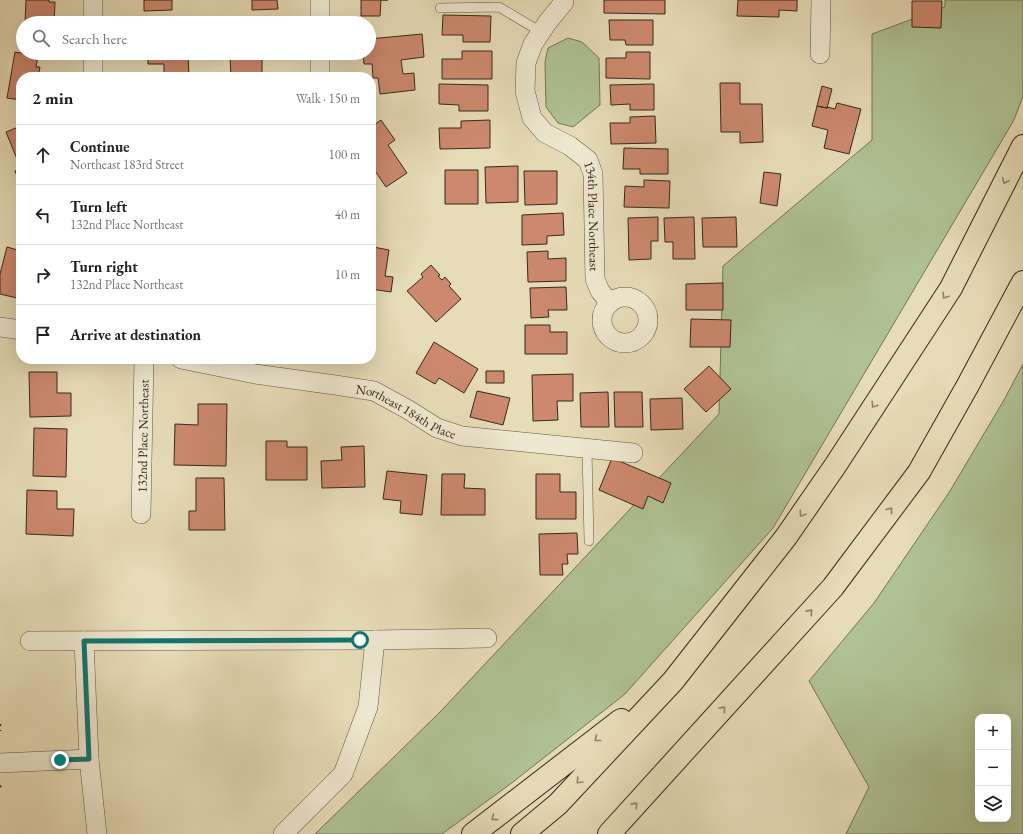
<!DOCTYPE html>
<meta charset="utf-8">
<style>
:root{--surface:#fff;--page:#f2f2f2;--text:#202124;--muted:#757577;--line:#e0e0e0}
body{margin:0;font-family:"EB Garamond",serif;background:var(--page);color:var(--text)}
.controls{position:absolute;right:12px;bottom:12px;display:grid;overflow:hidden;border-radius:8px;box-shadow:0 4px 16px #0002}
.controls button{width:36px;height:36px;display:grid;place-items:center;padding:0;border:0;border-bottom:1px solid var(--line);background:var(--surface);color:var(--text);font:20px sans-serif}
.stop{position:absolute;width:12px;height:12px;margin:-9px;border:3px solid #0f766e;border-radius:50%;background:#fff}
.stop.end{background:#0f766e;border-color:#fff;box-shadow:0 1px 4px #0008}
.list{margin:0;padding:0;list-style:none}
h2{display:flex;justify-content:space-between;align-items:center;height:52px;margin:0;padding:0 16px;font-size:17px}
h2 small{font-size:13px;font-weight:400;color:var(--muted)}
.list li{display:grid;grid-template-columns:26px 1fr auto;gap:12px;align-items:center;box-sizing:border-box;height:60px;padding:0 16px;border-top:1px solid var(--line)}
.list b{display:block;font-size:15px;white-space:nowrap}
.list p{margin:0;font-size:13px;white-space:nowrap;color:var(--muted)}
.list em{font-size:13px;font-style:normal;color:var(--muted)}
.icon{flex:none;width:22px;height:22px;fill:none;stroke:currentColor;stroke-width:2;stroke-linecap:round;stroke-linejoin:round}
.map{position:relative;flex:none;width:1023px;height:834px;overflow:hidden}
.search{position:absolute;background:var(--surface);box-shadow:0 4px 16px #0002;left:16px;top:16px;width:360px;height:44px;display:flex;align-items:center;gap:10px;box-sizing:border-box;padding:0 14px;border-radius:22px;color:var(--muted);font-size:15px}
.panel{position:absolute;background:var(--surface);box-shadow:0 4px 16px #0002;left:16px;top:72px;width:360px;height:292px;border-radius:16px}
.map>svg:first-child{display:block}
.green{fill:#afc294;stroke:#737458;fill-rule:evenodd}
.building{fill:#cc896e;stroke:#37271d}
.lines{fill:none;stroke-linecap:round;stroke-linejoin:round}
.lane-casing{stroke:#635444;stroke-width:10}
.street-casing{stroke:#635444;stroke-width:20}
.highway-casing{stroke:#37271d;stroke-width:24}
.path{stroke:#37271d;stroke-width:2.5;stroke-dasharray:3 2;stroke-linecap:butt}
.lane{stroke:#efe8d1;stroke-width:9}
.street{stroke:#efe8d1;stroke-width:19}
.highway{stroke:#e7dcb8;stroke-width:22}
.oneway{stroke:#8f826a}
.route{stroke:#0f766e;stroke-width:5}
.labels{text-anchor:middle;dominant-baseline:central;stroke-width:3;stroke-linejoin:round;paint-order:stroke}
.street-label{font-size:13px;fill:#37271d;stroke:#efe8d1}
</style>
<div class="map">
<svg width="1023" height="834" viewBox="0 0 1023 834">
<rect width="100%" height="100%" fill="#e7dcb8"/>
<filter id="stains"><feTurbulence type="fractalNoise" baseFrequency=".005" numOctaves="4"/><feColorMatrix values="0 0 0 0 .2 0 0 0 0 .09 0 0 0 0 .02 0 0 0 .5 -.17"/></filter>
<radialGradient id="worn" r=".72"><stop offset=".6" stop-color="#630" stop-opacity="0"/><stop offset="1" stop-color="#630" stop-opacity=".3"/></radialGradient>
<path class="green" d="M945 0H1023V96L1014 120 773 528 625 694 513 782 442 834H315L441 711 719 414 723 266 872 140V34L945 7Z
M568 38 582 42 599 58 600 105 573 127 558 123 546 107 545 62 548 48Z
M1023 364V834H846L869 787 809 681 874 603 950 491 1004 400ZM978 717H1008V819H978Z"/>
<path class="building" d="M26 0H49V2H55L54 23H25Z
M144 0H172V10L144 11Z
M252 0H277L278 9 252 10Z
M361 0H388H381L380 16H361Z
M604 0H665V14L604 13Z
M738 0H797V11L779 10V17L737 16Z
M912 1H942L941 28 912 27Z
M443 15 491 16 490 42H463V35H442Z
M609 20H653V45H626L625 40H610Z
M422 34 424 57 401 60 403 74 414 73 415 90 380 94 378 78H373L372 64H364L363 53H369V39Z
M462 51H492V79H442V59H462Z
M15 52 38 56 36 67H40L38 77H21V100L7 98Z
M626 52H650V79L606 78V58H626Z
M148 53H188L189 77H164V64H148Z
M262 55V77H231L230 56Z
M720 83H740V104H762L763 142 740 143V132H721Z
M439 84 488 85V111H459V105L439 104Z
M654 84V110H630V104L611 105 610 85Z
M822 86 832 89 827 108 817 106Z
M837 103 861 109 849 154 824 148 828 130 812 126 817 106 827 108V107L835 109Z
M655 116 656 143 611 144 610 123H630V117Z
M381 120 395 140 388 145 407 173 386 187 371 165V151L373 150 371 146V127Z
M490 120V148L440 149 439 128H461V121Z
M21 126V186L15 171 21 169 6 132Z
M624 148 668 149V174H640V169H623Z
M518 166V202L486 203 485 167Z
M445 170H478V204H445Z
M524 171H557V204L525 205Z
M764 172 781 174 777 206 760 203Z
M644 180 670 181 669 208 624 207 625 186 644 187Z
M563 213 564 235 547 236V244L522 245V215Z
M658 217V241H651V259L629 260 628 218Z
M694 217 695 259H673V242H665L664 218Z
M736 217 737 247H703L702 218Z
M7 247 21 251V283L17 298 0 294V274Z
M373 247 389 250 385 276 393 277 391 292 371 289V256H372Z
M548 251V259L566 258V281L528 282 527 252Z
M431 265 440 275 438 276 442 280 445 277 451 284 449 286 461 299 436 322 407 291 423 277 421 274Z
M723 283V310H686V284Z
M566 287 567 310H548L549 317 531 318 530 288Z
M691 319 731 320 730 347H690Z
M525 325H550V332H567V354H525Z
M434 342 478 369 464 393 439 378 435 384 416 373Z
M709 366 731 389 706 412 684 389Z
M486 371H504V383H486Z
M29 372H57V393H71V416L30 417Z
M573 374V401H557L558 420 533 421 532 375Z
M477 391 510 398 503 425 470 417Z
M608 392 609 427H581L580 393Z
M614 392H642L643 427H615Z
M682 398 683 429 651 430 650 399Z
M198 404H227L226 466 174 465 175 424 198 425Z
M34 428 67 429 66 477 33 476Z
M266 441H287V447H307V480H266Z
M364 446 365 487 322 488 321 461 342 460 341 447Z
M612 458 671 483 663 503 648 496 643 509 599 490Z
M387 471 427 475 422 515 400 513 401 501 383 499Z
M442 474H465L464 488 485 489V515H441Z
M536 474H560V492H576V519H536Z
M196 478H224L225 530H189V511H196Z
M27 490 57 491V509H74L73 536 26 534Z
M577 533 578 554H567L568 564H562L563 575H540L539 534Z"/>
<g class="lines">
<g class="lane-casing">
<path id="lane" d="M440 8 499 7 541 32
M587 449 589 541"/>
</g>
<g class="street-casing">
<g id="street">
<path d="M320 0V23"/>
<path id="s1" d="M564 0V2L547 23 533 44 526 63 525 91 532 118 545 133 570 146 588 160 593 174 595 279 600 291 610 303"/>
<path d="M93 23V0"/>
<path d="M320 53V77"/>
<path d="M820 54 821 0"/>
<path d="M93 77V53"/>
<circle cx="625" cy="320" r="23"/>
<path d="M0 327 21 330"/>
<path id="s2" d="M181 359 255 374 335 385 374 391 407 409 437 428 462 436 633 453"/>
<path id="s3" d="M141 514 144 359"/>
<path d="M30 641 375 640 487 638"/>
<path d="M84 641 89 759 97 834"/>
<path d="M0 763 89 759"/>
<path d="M283 834 343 774 368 707 375 640"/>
</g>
</g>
<g class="highway-casing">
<path id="highway" d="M473 834 621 720
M522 834 558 804 673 681 786 537 835 466 951 288 1023 146
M609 834 833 587 919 472 968 385 1023 282"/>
</g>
<path class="path" d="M0 724V726
M0 731V730
M0 786 1 787"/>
<use href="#lane" class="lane"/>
<use href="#street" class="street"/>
<use href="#highway" class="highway"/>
</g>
<defs><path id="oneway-chevron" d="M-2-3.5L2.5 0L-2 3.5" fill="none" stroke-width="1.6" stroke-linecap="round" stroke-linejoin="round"/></defs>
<g class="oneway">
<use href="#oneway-chevron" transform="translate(1005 181) rotate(117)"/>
<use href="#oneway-chevron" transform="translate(945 296) rotate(123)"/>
<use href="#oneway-chevron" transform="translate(874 405) rotate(123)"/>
<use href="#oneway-chevron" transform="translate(890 510) rotate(-53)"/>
<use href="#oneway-chevron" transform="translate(802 514) rotate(124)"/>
<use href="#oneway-chevron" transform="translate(810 612) rotate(-48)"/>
<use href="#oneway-chevron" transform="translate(723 709) rotate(-48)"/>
<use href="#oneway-chevron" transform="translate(597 739) rotate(142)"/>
<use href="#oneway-chevron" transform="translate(579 781) rotate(133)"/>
<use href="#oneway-chevron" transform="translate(635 805) rotate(-48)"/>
<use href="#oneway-chevron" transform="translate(494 818) rotate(143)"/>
</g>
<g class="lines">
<path class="route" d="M60 760 89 759 84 641 360 640"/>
</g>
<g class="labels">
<g class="street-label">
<text stroke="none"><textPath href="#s1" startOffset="258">134th Place Northeast</textPath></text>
<text stroke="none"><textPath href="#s2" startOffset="233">Northeast 184th Place</textPath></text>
<text stroke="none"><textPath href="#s3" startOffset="78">132nd Place Northeast</textPath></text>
</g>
</g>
<rect width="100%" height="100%" filter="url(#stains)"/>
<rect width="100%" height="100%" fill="url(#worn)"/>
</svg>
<div class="controls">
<button>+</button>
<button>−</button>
<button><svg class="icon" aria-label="layers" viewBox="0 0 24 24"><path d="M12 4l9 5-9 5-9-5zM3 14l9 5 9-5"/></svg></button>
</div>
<div class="stop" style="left:360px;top:640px"></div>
<div class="stop end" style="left:60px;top:760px"></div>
<div class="search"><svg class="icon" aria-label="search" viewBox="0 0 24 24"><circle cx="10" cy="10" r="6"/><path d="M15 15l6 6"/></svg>Search here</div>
<section class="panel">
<h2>2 min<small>Walk · 150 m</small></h2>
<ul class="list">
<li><svg class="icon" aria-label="ahead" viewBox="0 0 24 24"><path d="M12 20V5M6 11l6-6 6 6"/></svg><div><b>Continue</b><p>Northeast 183rd Street</p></div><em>100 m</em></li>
<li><svg class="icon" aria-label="left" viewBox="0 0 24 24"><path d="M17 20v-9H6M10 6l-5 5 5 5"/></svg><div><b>Turn left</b><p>132nd Place Northeast</p></div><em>40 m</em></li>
<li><svg class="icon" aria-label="right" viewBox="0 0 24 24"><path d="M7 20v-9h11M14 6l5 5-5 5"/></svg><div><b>Turn right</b><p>132nd Place Northeast</p></div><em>10 m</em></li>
<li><svg class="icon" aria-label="arrive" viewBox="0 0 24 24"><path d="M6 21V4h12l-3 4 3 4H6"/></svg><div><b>Arrive at destination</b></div></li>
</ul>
</section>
</div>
